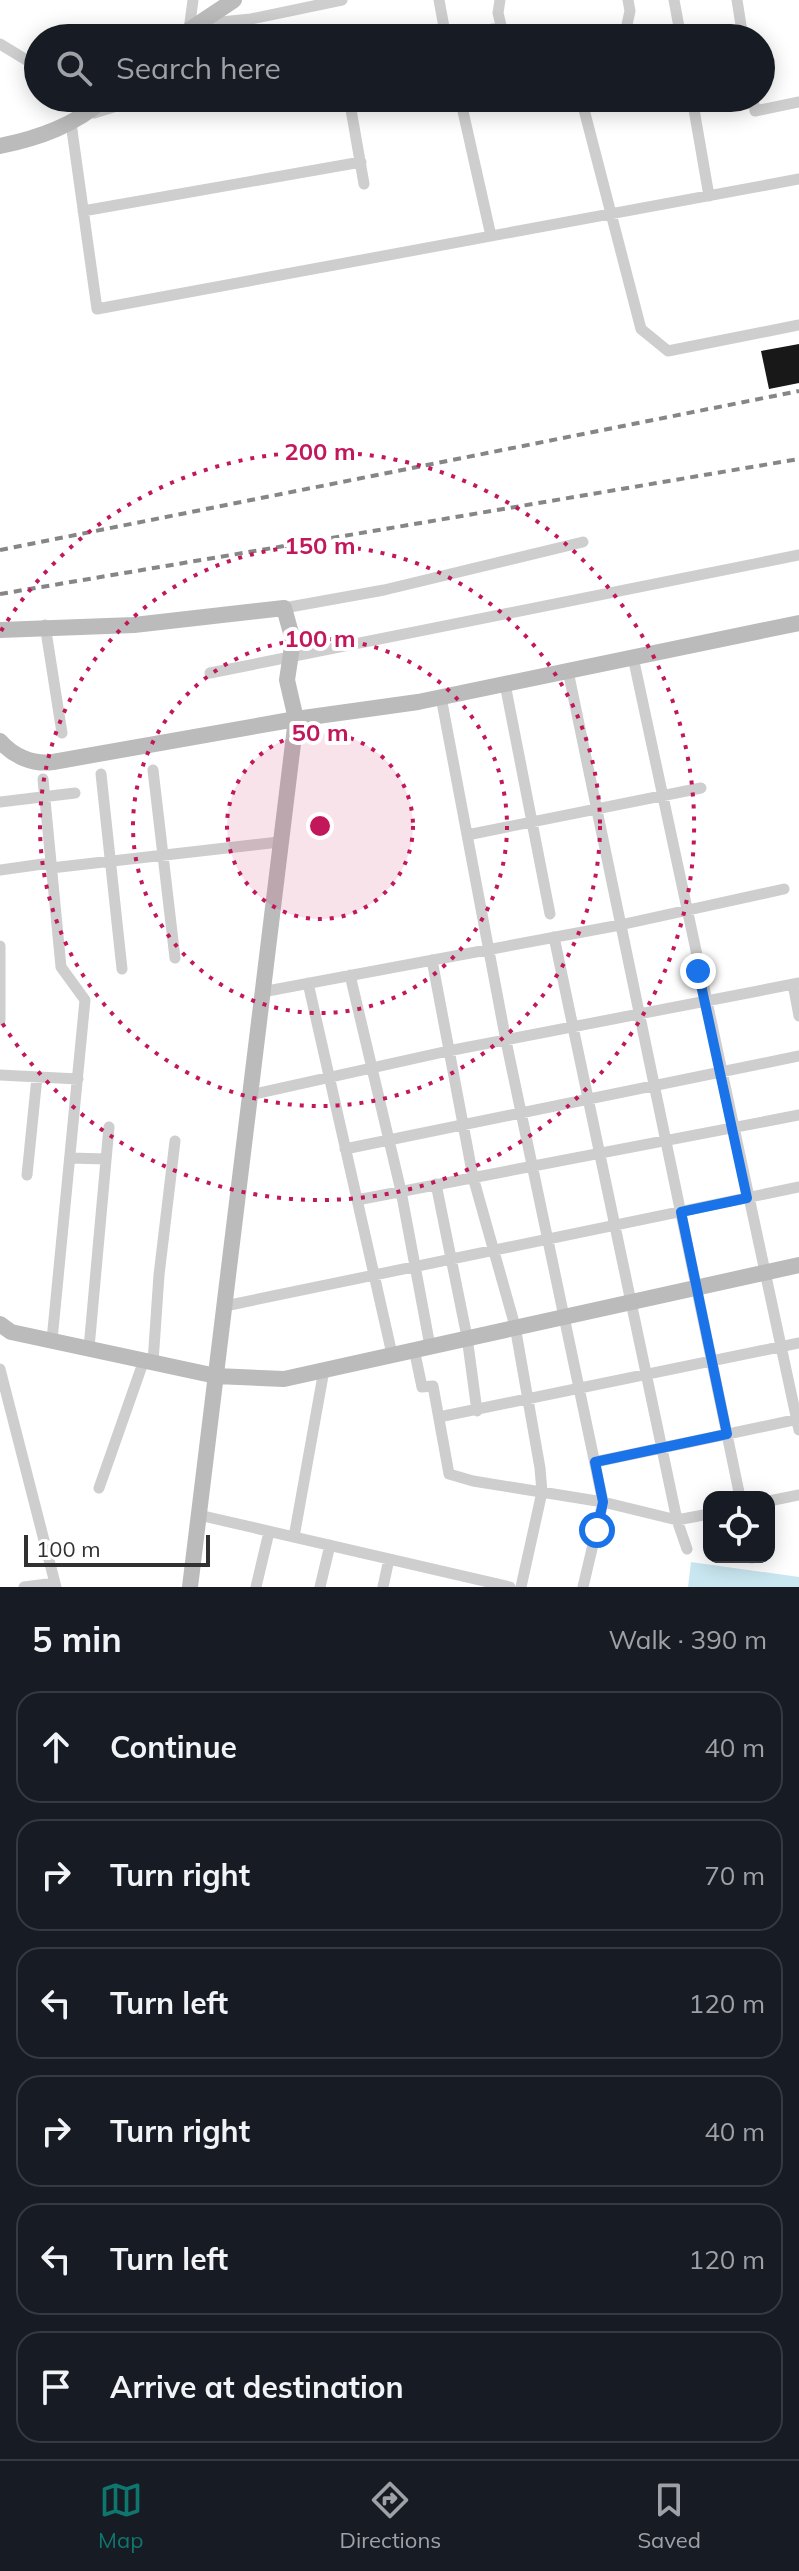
<!DOCTYPE html>
<meta charset="utf-8">
<style>
:root{--surface:#171b24;--page:#242831;--text:#f1f3f6;--muted:#9ea1a6;--line:#363941;--accent:#0f766e}
body{margin:0;font-family:Mulish,sans-serif;background:var(--page);color:var(--text)}
.controls{position:absolute;right:24px;bottom:24px;display:grid;overflow:hidden;border-radius:16px;box-shadow:0 4px 20px #0003}
.controls button{width:72px;height:72px;display:grid;place-items:center;padding:0;border:0;border-bottom:2px solid var(--line);background:var(--surface);color:var(--text);font:40px sans-serif}
.scale{position:absolute;left:24px;bottom:20px;width:186px;box-sizing:border-box;padding-left:8px;border:4px solid #313131;border-top:0;font-size:22px;line-height:28px;white-space:nowrap;color:#313131;-webkit-text-stroke:6px #fff;paint-order:stroke}
.stop{position:absolute;width:24px;height:24px;margin:-18px;border:6px solid #1a73e8;border-radius:50%;background:#fff}
.stop.end{background:#1a73e8;border-color:#fff;box-shadow:0 2px 8px #0008}
.list{margin:0;padding:0;list-style:none}
h2{display:flex;justify-content:space-between;align-items:center;height:104px;margin:0;padding:0 32px;font-size:34px}
h2 small{font-size:26px;font-weight:400;color:var(--muted)}
.list li{display:grid;grid-template-columns:52px 1fr auto;gap:24px;align-items:center;box-sizing:border-box;height:112px;margin:0 16px 16px;padding:0 16px;border:2px solid var(--line);border-radius:24px}
.list b{display:block;font-size:30px;white-space:nowrap}
.list em{font-size:26px;font-style:normal;color:var(--muted)}
.icon{flex:none;width:44px;height:44px;fill:none;stroke:currentColor;stroke-width:2;stroke-linecap:round;stroke-linejoin:round}
.map{position:relative;flex:none;width:799px;height:1587px;overflow:hidden}
.search{position:absolute;background:var(--surface);box-shadow:0 4px 20px #0003;left:24px;right:24px;top:24px;height:88px;display:flex;align-items:center;gap:20px;box-sizing:border-box;padding:0 28px;border-radius:44px;color:var(--muted);font-size:30px}
.sheet{height:872px;background:var(--surface)}
nav{display:flex;justify-content:space-around;align-items:center;box-sizing:border-box;height:112px;border-top:2px solid var(--line);background:var(--surface);font-size:22px;color:var(--muted)}
nav a{display:grid;justify-items:center;gap:4px}
nav .on{color:var(--accent)}
.map>svg:first-child{display:block}
.water{fill:#c9e7f0}
.building{fill:#181818}
.lines{fill:none;stroke-linecap:round;stroke-linejoin:round}
.street{stroke:#cecece;stroke-width:11}
.secondary{stroke:#bbb;stroke-width:16}
.rail{stroke:#868686;stroke-width:4;stroke-dasharray:8 6;stroke-linecap:butt}
.route{stroke:#1a73e8;stroke-width:10}
.ring{fill:none;stroke:#c2185b;stroke-width:4;stroke-dasharray:4 8}
.centre{fill:#c2185b;stroke:#fff;stroke-width:4}
.ring-label{font-size:24px;text-anchor:middle;font-weight:bold;fill:#c2185b;stroke:#fff;stroke-width:8;stroke-linejoin:round;paint-order:stroke}
</style>
<div class="map">
<svg width="799" height="1587" viewBox="0 0 799 1587">
<rect width="100%" height="100%" fill="#fff"/>
<path class="water" d="M691 1562 799 1577V1587H688Z"/>
<path class="building" d="M799 344V383L769 389 761 351Z"/>
<g class="lines">
<path class="street" d="M439 0 446 38
M500 0 498 13 504 38
M674 0 681 38
M737 0 743 38
M201 24 251 19 342 0
M189 30 193 0
M437 38 500 28
M624 38 630 11 628 0
M0 44 38 67
M349 98 364 184
M460 98 491 236
M581 98 641 329 668 351 799 325
M692 98 709 196
M753 98 755 111 799 102
M94 113 143 98
M71 123 97 309 799 179
M83 211 361 162
M284 608 384 590 583 542
M45 625 62 733
M633 657 799 1430
M568 671 740 1497
M210 673 799 555
M505 684 550 914
M441 697 506 1041 603 1502 583 1587
M153 770 175 958
M101 774 122 969
M43 779 61 967 85 1000 52 1340
M0 802 75 793
M467 835 701 788
M51 868 279 842
M0 870 50 863
M554 937 677 1520 687 1549
M0 946V1020
M432 960 473 1177 515 1326 540 1468 542 1492 521 1587
M350 975 401 1191 430 1346
M308 983 392 1354
M793 984 799 1016
M262 992 620 925 784 889
M0 1075 78 1079
M250 1095 448 1051 799 983
M345 1149 799 1056
M70 1158 106 1159
M27 1175 37 1077
M436 1184 467 1337 477 1411
M357 1200 799 1115
M225 1306 799 1187
M89 1348 109 1127
M414 1349 422 1387 433 1386 449 1474 473 1481 603 1502 677 1520 709 1514
M153 1362 159 1275 175 1141
M0 1369 56 1587
M439 1417 799 1343
M595 1462 799 1419
M99 1488 144 1360
M769 1501 799 1495
M199 1515 510 1587
M294 1537 324 1370
M752 1557V1558
M24 1587 55 1583
M256 1587 269 1532
M320 1587 330 1545
M383 1587 389 1559"/>
<path class="secondary" d="M177 38 234 0
M0 146C39 138 76 125 105 98
M0 630 134 625 284 608 293 640 287 680 296 719 190 1587
M0 741C13 756 33 765 53 762L296 719 418 702 799 623
M0 1324 11 1332 216 1376 284 1379 799 1265"/>
<path class="rail" d="M0 550 799 391
M0 594 799 459"/>
</g>
<g class="lines">
<path class="route" d="M597 1530 603 1502 595 1462 727 1434 681 1212 747 1198 698 971"/>
</g>
<circle cx="320" cy="826" r="93" fill="#c2185b" fill-opacity=".12"/>
<g class="ring">
<circle cx="320" cy="826" r="93"/>
<circle cx="320" cy="826" r="187"/>
<circle cx="320" cy="826" r="280"/>
<path d="M1 631A374 374 0 1 1 1 1021"/>
</g>
<circle cx="320" cy="826" r="12" class="centre"/>
<g class="ring-label">
<text x="320" y="460">200 m</text>
<text x="320" y="554">150 m</text>
<text x="320" y="647">100 m</text>
<text x="320" y="741">50 m</text>
</g>
</svg>
<div class="controls">
<button><svg class="icon" aria-label="locate" viewBox="0 0 24 24"><circle cx="12" cy="12" r="6"/><path d="M12 2v4M12 18v4M2 12h4M18 12h4"/></svg></button>
</div>
<div class="scale">100 m</div>
<div class="stop" style="left:597px;top:1530px"></div>
<div class="stop end" style="left:698px;top:971px"></div>
<div class="search"><svg class="icon" aria-label="search" viewBox="0 0 24 24"><circle cx="10" cy="10" r="6"/><path d="M15 15l6 6"/></svg>Search here</div>
</div>
<section class="sheet">
<h2>5 min<small>Walk · 390 m</small></h2>
<ul class="list">
<li><svg class="icon" aria-label="ahead" viewBox="0 0 24 24"><path d="M12 20V5M6 11l6-6 6 6"/></svg><div><b>Continue</b></div><em>40 m</em></li>
<li><svg class="icon" aria-label="right" viewBox="0 0 24 24"><path d="M7 20v-9h11M14 6l5 5-5 5"/></svg><div><b>Turn right</b></div><em>70 m</em></li>
<li><svg class="icon" aria-label="left" viewBox="0 0 24 24"><path d="M17 20v-9H6M10 6l-5 5 5 5"/></svg><div><b>Turn left</b></div><em>120 m</em></li>
<li><svg class="icon" aria-label="right" viewBox="0 0 24 24"><path d="M7 20v-9h11M14 6l5 5-5 5"/></svg><div><b>Turn right</b></div><em>40 m</em></li>
<li><svg class="icon" aria-label="left" viewBox="0 0 24 24"><path d="M17 20v-9H6M10 6l-5 5 5 5"/></svg><div><b>Turn left</b></div><em>120 m</em></li>
<li><svg class="icon" aria-label="arrive" viewBox="0 0 24 24"><path d="M6 21V4h12l-3 4 3 4H6"/></svg><div><b>Arrive at destination</b></div></li>
</ul>
</section>
<nav>
<a class="on"><svg class="icon" aria-label="map" viewBox="0 0 24 24"><path d="M3 6l6-2 6 2 6-2v14l-6 2-6-2-6 2zM9 4v14M15 6v14"/></svg>Map</a>
<a><svg class="icon" aria-label="directions" viewBox="0 0 24 24"><path d="M12 3l9 9-9 9-9-9zM9 14v-3h6M13 9l2 2-2 2"/></svg>Directions</a>
<a><svg class="icon" aria-label="saved" viewBox="0 0 24 24"><path d="M7 4h10v16l-5-4-5 4z"/></svg>Saved</a>
</nav>
